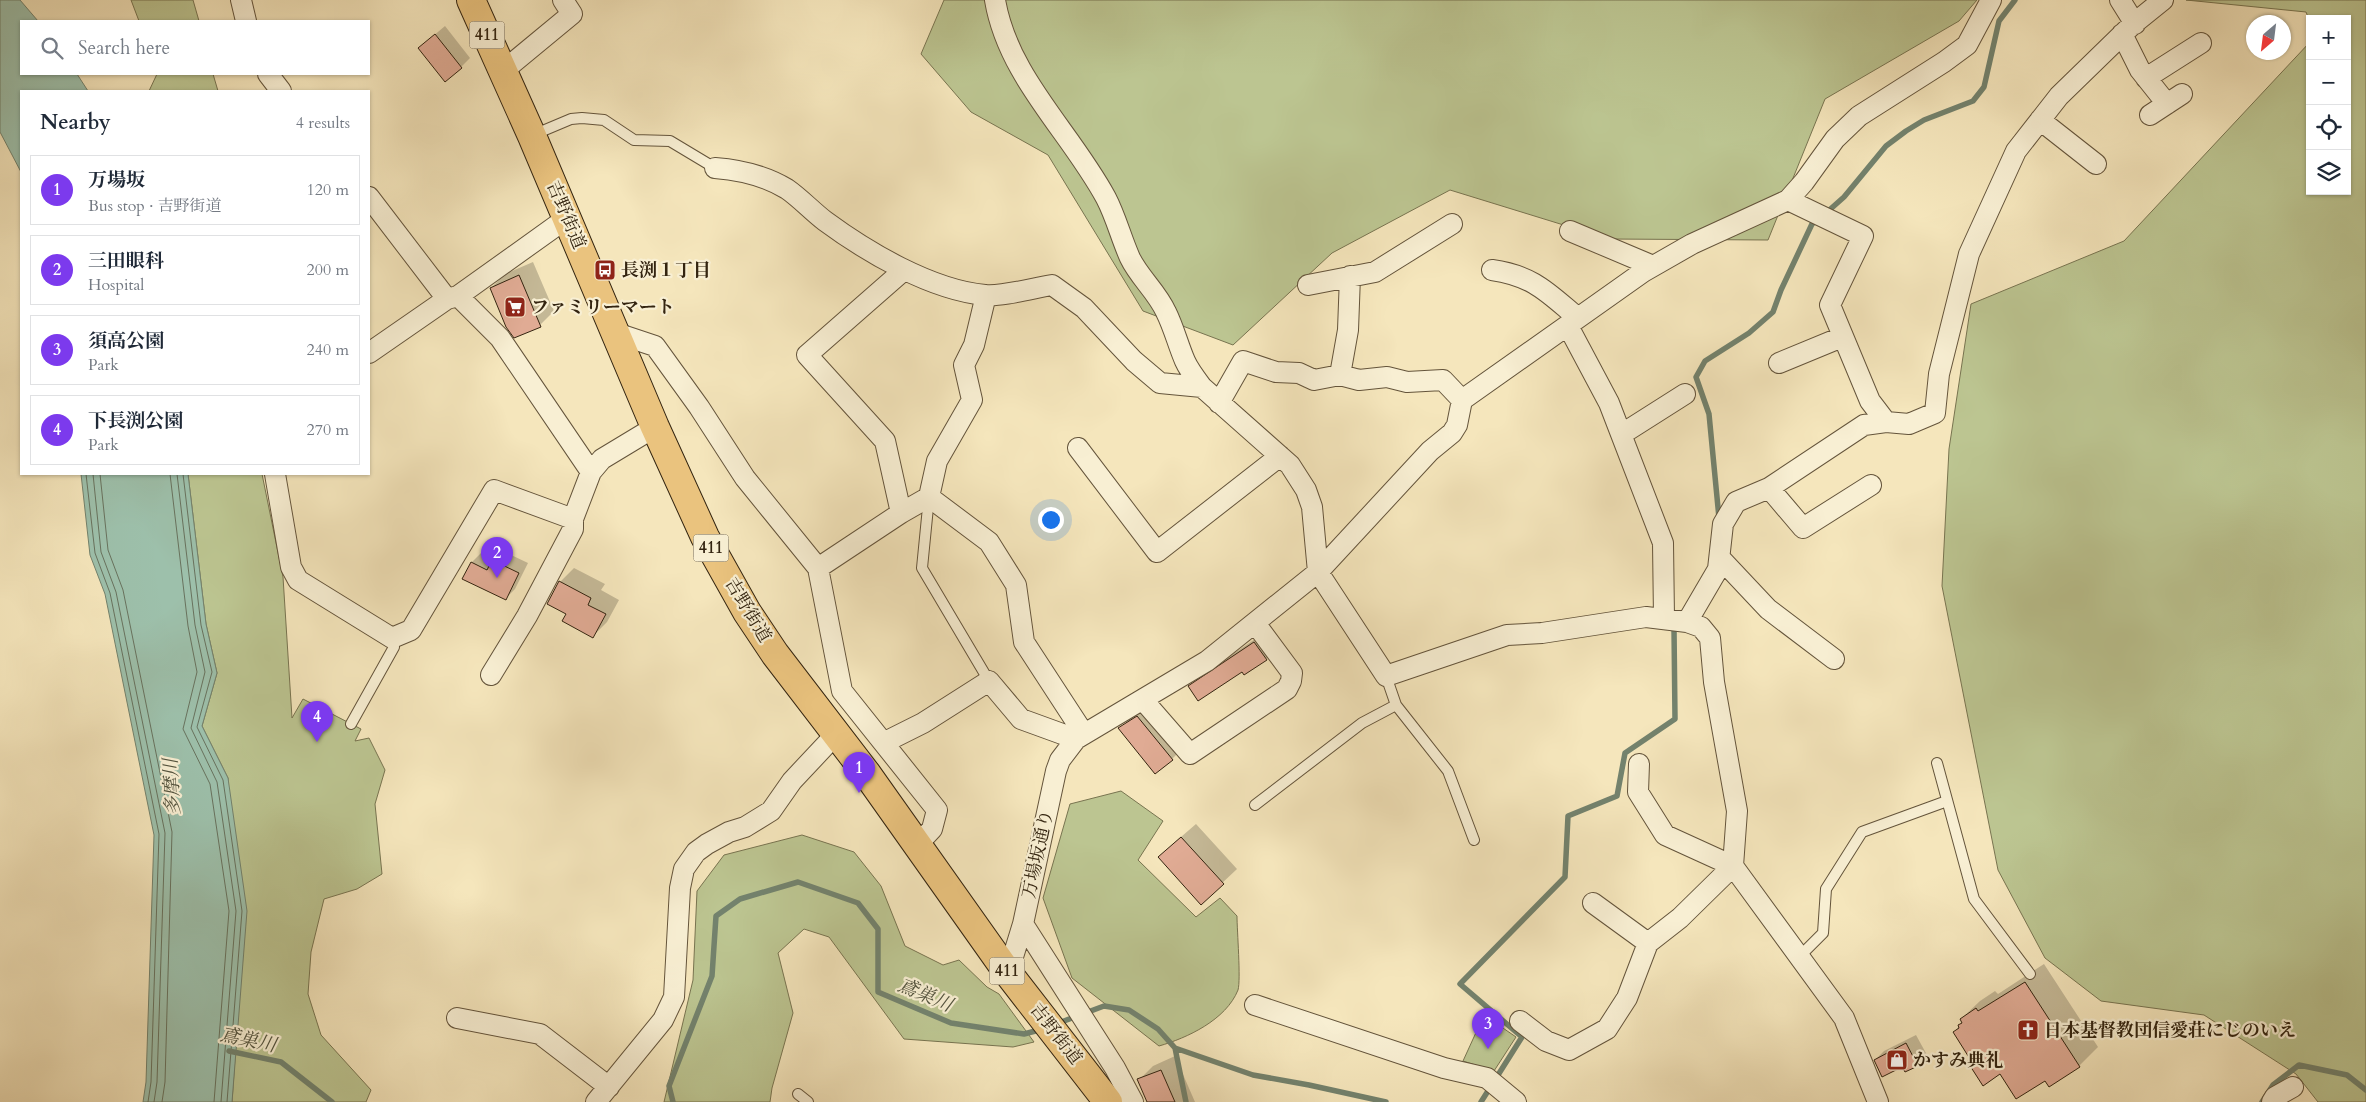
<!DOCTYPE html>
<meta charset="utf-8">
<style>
:root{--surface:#fff;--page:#f6f6f7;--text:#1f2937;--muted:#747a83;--line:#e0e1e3;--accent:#7c3aed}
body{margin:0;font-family:Cardo,"Noto Serif JP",serif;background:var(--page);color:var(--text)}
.controls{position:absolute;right:15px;top:15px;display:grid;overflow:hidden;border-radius:0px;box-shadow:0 1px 4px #0004}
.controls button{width:45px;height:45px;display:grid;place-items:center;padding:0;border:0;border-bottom:1px solid var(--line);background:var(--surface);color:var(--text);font:25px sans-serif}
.compass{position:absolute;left:2246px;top:15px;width:45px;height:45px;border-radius:50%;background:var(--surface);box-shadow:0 1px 4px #0004;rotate:208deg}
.you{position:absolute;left:1050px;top:519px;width:18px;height:18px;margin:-12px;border:4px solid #fff;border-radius:50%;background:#1a73e8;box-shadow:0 0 0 8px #1a73e833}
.badge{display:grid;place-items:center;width:32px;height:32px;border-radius:50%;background:var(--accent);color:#fff;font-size:16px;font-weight:700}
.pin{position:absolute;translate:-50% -41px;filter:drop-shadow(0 1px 2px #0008)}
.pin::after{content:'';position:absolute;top:26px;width:18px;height:15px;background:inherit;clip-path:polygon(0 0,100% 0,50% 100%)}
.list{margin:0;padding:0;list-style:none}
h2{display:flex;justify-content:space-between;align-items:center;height:65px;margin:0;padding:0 20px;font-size:21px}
h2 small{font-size:16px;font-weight:400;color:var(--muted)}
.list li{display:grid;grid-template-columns:32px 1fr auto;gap:15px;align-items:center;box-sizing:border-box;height:70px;margin:0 10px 10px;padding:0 10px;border:1px solid var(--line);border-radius:0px}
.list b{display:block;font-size:19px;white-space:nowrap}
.list p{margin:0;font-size:16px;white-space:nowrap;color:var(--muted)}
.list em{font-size:16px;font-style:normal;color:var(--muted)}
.icon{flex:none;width:28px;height:28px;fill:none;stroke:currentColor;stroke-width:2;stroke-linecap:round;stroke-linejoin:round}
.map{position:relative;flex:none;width:2366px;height:1102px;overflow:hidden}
.search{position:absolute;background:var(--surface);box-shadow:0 1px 4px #0004;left:20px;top:20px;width:350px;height:55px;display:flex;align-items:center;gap:12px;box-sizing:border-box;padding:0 18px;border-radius:0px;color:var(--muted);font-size:19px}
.panel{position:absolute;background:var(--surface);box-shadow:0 1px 4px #0004;left:20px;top:90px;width:350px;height:385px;border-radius:0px}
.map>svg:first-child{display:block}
.green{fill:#bcc591;stroke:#787450}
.water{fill:#9dc0ab;stroke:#73826d}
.shadow{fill:#0003}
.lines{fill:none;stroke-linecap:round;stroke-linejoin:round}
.shore{stroke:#68725e;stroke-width:1}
.stream{stroke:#73826d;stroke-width:5.5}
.building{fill:#e0ab94;stroke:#332410}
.lane-casing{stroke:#64543b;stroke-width:12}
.street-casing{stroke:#64543b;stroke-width:22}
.highway-casing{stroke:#332410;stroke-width:30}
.lane{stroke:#f8efd3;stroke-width:10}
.street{stroke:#f8efd3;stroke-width:20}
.highway{stroke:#eac37e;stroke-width:28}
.labels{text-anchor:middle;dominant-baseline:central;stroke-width:4.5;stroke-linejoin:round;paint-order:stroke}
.shield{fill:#f8efd3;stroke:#6e614a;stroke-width:1}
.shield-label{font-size:16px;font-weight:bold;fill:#332410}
.street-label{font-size:18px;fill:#332410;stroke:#f8efd3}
.poi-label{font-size:18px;font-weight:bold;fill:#332410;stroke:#f8efd3;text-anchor:start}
.water-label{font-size:19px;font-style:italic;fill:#53533e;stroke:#f8efd3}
</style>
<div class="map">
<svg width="2366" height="1102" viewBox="0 0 2366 1102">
<rect width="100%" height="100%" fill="#f5e6bc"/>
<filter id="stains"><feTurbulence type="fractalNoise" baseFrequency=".004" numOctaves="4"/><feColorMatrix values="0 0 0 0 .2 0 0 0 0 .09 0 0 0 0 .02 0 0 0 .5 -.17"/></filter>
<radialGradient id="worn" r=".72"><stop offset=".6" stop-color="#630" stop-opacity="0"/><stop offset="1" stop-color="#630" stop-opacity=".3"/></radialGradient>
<path class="green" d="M131 0H193L199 21H139Z
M944 0H1977L1959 21 1825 99 1768 240 1609 239 1450 190 1332 253 1233 345 1143 311 1048 155 971 112 921 54Z
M2186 0H2366V1102H2318L2296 1074 2204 1015 2101 1001 2045 958 1998 870 1942 586 1949 449 1971 304 2124 241 2310 42V191H2347V19H2310V22L2306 12Z
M157 74H213L218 91H149Z
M188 474H262L283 577 292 718 303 699 361 729 355 741 369 738 385 770 375 804 382 874 357 889 324 899 311 952 308 994 321 1035 371 1090 366 1102H232L236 1043 228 778 202 726 217 673 206 624Z
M1121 791 1163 821 1138 860 1196 917 1220 898 1237 916C1237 930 1241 980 1238 990 1226 1020 1187 1038 1159 1046L1072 978 1043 898 1070 804Z
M802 835 854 852 881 886 905 946 943 965 959 960 987 987 999 994 1034 1042 1013 1047 904 1039 829 937 804 929 778 953 793 1013 772 1088 770 1102H664L693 980 697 891 724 855Z
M1484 1015 1516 1037 1494 1071 1463 1061Z"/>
<path class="water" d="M0 0H20L38 21H21V74H77L88 91H21V172L0 132Z
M81 474H188L206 624 217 673 202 726 228 778 247 911 232 1102H143L146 1082 154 835 105 594 90 555Z"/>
<path class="shadow" d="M445 26 470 58 461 67 419 48Z
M533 262 554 311 540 325 491 288 505 274Z
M503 551 528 563 515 589 506 598 464 578 472 562 481 553 494 560Z
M574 568 605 584 601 590 619 600 607 622 593 636 567 613 560 582Z
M1264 633 1276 650 1266 659 1245 674 1242 670 1189 687 1199 677Z
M1147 708 1181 750 1172 759 1120 729 1129 719Z
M1196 824 1237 869 1201 903 1174 843Z
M2044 964 2098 1047 2079 1066 2045 1079 2001 1073 1971 1059 1954 1032 1963 1022 1961 1019 1980 1001 1995 991 1998 994Z
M1916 1035 1927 1055 1918 1065 1906 1071 1903 1065 1875 1060 1884 1051Z
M1175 1056 1195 1102H1148L1139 1080 1153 1066Z"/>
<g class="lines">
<path class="shore" d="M86 474 95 553 110 593 159 834 151 1082 148 1102
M93 474 101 552 116 592 165 833 157 1082 154 1102
M100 474 108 550 123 590 172 832 165 1082 162 1102
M170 474 188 626 197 672 183 729 210 784 229 911 214 1102
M177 474 195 625 205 672 191 728 217 782 236 911 221 1102
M183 474 201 625 212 672 197 727 223 780 242 911 227 1102"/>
<path class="stream" d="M1826 213 1844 197 1886 146 1906 131 1924 120 1973 101 1984 87 1999 21 2015 0
M1719 518 1709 414 1696 377 1705 361 1749 333 1773 312 1781 290 1812 224 1819 219
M1056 1024 1104 1006 1129 1010 1158 1029 1175 1048 1253 1075 1309 1085 1386 1102
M1175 1048 1186 1102
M229 1051 281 1062 332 1102
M673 1102 669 1086 712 976 716 916 740 899 798 882 858 903 878 929V992L951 1023 1024 1034 1043 1029
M1481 1102 1522 1037 1460 984 1565 877 1568 816 1617 796 1625 753 1675 719 1674 628 1676 624
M2262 1102 2273 1085 2299 1065 2347 1075 2366 1090"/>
</g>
<path class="building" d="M435 34 462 68 445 82 418 48Z
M519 275 541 327 514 338 506 327 490 288Z
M492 560 519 573 506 600 462 579 471 562 487 570Z
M559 581 591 598 588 605 606 614 593 638 562 621 566 614 547 604Z
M1254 642 1267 660 1244 675 1242 672 1198 701 1188 686Z
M1137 716 1173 760 1155 774 1118 728Z
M1181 837 1224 884 1201 905 1158 857Z
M2025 982 2080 1067 2049 1087 2045 1081 2016 1099 2000 1074 1983 1086 1967 1061 1970 1059 1953 1032 1959 1028 1958 1025 1962 1023 1960 1019 1976 1008 1978 1011Z
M1906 1043 1918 1066 1905 1072 1902 1067 1882 1077 1874 1060Z
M1161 1070 1175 1102H1147L1137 1079Z"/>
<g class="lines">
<g class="lane-casing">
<path id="lane" d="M533 135 571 119 582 118 604 120 634 140 670 141 715 168
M929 497 922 568 989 681
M1396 705 1448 771 1474 840
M351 724 394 647 392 638
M1937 763 1974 899 2030 974
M1255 805 1362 723 1396 705 1386 676
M1800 956 1823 933 1826 889 1862 832 1947 801
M798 1094 808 1102"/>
</g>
<g class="street-casing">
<path id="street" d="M241 0 246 21
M995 0C1008 77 1070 131 1106 198 1116 217 1121 238 1130 258 1139 277 1157 292 1166 312 1174 328 1178 345 1185 361 1189 370 1196 379 1202 387
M2120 0 2135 24
M2122 34 2140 70 2167 104
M503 71 572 14 563 0
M268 74 281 91
M2146 78 2201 43
M2150 115 2182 94
M2040 120 2096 164
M715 168C741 170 764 175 787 189 800 198 812 211 825 221 867 252 931 290 985 295 1001 297 1034 288 1052 285L1084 308 1134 361 1160 383 1202 387 1290 465 1306 490 1312 507 1318 572 1386 676 1507 635 1542 633 1646 617 1687 622 1701 627 1710 638 1714 682 1737 811 1733 866 1844 1018 1878 1102
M369 197 447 299
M1788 200 1863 236 1830 305 1870 401 1886 422
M1570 231 1653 266
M1492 270C1534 276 1548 293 1578 318
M1308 285 1375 272 1452 224
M458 296 500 338 591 472
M1568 326 1609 403 1663 543 1664 618
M616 333 655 346 699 407 745 478 818 568 842 691 937 810 932 829 918 844
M369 353 447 299 458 296 567 218
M1779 363 1842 337
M1340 375 1348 330 1350 276
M1219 403 1243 361 1276 372 1299 373 1314 380 1340 375 1359 380 1387 377 1407 382 1443 380 1462 400
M1622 434 1685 394
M1078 448 1157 552 1280 456
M275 474 291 567 298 580 392 638 411 630 494 490 573 519 591 472 602 459 655 427
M1769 488 1803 528 1871 485
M929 497 989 542 1016 585 1024 642 1084 734
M901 513 929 497 937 461 972 400 964 365 974 345 986 295
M1720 558 1768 609 1834 659
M818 568 901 513 885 441 807 355 904 270
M1687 622 1718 569 1723 524 1736 502 1769 488 1864 425 1886 422 1909 424 1935 413 1939 374 1969 254 2016 151 2059 96 2132 25 2163 0
M491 675 527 616 573 529V519
M1143 700 1190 754 1287 689 1291 681 1292 673 1255 623
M885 742 923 723 989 681 1021 719 1076 739 1207 661 1318 572 1430 451 1452 433 1457 425 1462 400 1643 272 1692 244 1788 200 1804 182 1835 139 1859 116 1944 62 1967 45 1991 0
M1593 903 1648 943
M1023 924 1115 1068 1133 1102
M1008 973 1023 924 1056 771 1060 760 1076 739
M1255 1005 1444 1068 1487 1078 1516 1102
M457 1018 540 1034 609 1087
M1520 1021 1546 1041 1569 1050 1607 1029 1627 998 1648 943 1680 918 1733 866 1665 835 1638 792 1639 764
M596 1102 663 1020 674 997 680 888 684 869 696 852 707 844 729 832 745 827 771 811 792 781 837 733
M2272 1102 2275 1097 2293 1087"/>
</g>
<g class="highway-casing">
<path id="highway" d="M471 0 532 136 655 427 705 537 747 612 775 654 867 774 1008 973 1108 1102"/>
</g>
<use href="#lane" class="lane"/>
<use href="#street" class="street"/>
<use href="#highway" class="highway"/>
</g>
<defs>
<g id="bus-square" transform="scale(1.125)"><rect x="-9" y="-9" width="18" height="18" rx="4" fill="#8f2418" stroke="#f8efd3"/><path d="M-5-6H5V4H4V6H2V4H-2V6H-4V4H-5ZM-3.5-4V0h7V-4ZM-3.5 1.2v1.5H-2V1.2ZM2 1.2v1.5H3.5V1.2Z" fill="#fff"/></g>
<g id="supermarket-square" transform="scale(1.125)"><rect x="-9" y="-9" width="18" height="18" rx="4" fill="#8f2418" stroke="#f8efd3"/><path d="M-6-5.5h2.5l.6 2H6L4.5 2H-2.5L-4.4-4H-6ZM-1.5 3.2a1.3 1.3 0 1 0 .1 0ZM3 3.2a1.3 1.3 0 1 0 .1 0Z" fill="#fff"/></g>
<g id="church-square" transform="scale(1.125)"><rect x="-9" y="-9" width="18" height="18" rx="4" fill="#8f2418" stroke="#f8efd3"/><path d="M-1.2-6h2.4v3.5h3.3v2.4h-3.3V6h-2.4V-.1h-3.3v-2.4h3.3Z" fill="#fff"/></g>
<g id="shop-square" transform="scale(1.125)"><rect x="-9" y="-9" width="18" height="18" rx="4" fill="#8f2418" stroke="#f8efd3"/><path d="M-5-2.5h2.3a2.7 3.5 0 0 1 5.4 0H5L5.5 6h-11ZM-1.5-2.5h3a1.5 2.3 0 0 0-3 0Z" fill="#fff"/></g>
</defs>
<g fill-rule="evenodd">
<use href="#bus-square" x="605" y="270"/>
<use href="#supermarket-square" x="515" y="307"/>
<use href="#church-square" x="2028" y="1030"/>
<use href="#shop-square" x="1897" y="1060"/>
</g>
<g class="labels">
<g class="shield">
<rect x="469.5" y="21.5" width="35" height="27" rx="4"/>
<rect x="693.5" y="534.5" width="35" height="27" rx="4"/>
<rect x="989.5" y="957.5" width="35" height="27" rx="4"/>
</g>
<g class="shield-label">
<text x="487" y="35">411</text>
<text x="711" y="548">411</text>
<text x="1007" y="971">411</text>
</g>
<g class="street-label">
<text transform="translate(566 215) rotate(67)">吉野街道</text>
<text transform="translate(748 610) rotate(59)">吉野街道</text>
<text transform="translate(1038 854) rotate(-78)">万場坂通り</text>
<text transform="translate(1056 1034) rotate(52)">吉野街道</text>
</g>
<g class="poi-label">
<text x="621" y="270">長渕１丁目</text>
<text x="531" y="307">ファミリーマート</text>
<text x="2044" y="1030">日本基督教団信愛荘にじのいえ</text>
<text x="1913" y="1060">かすみ典礼</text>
</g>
<g class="water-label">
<text transform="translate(172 787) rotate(-93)">多摩川</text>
<text transform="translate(925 995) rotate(23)">鳶巣川</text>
<text transform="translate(248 1040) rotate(12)">鳶巣川</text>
</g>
</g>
<rect width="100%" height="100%" filter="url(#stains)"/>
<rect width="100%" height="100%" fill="url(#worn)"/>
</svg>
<div class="controls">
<button>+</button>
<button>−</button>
<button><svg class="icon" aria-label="locate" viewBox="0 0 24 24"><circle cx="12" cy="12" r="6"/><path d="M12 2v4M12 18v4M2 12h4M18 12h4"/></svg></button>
<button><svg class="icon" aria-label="layers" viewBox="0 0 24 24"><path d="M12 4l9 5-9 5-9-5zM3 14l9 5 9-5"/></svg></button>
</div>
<svg class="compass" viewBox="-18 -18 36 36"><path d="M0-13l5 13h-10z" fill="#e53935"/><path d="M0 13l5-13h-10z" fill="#747a83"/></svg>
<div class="you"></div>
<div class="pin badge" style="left:859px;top:793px">1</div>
<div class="pin badge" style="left:497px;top:578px">2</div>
<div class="pin badge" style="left:1488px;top:1049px">3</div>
<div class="pin badge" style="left:317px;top:742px">4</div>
<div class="search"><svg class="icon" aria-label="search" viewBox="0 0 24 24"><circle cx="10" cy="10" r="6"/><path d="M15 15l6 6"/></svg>Search here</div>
<section class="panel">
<h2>Nearby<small>4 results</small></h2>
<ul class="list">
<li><span class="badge">1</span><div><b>万場坂</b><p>Bus stop · 吉野街道</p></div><em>120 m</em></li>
<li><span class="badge">2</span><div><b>三田眼科</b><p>Hospital</p></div><em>200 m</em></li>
<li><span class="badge">3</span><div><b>須高公園</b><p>Park</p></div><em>240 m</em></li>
<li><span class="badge">4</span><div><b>下長渕公園</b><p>Park</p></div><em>270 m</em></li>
</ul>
</section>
</div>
